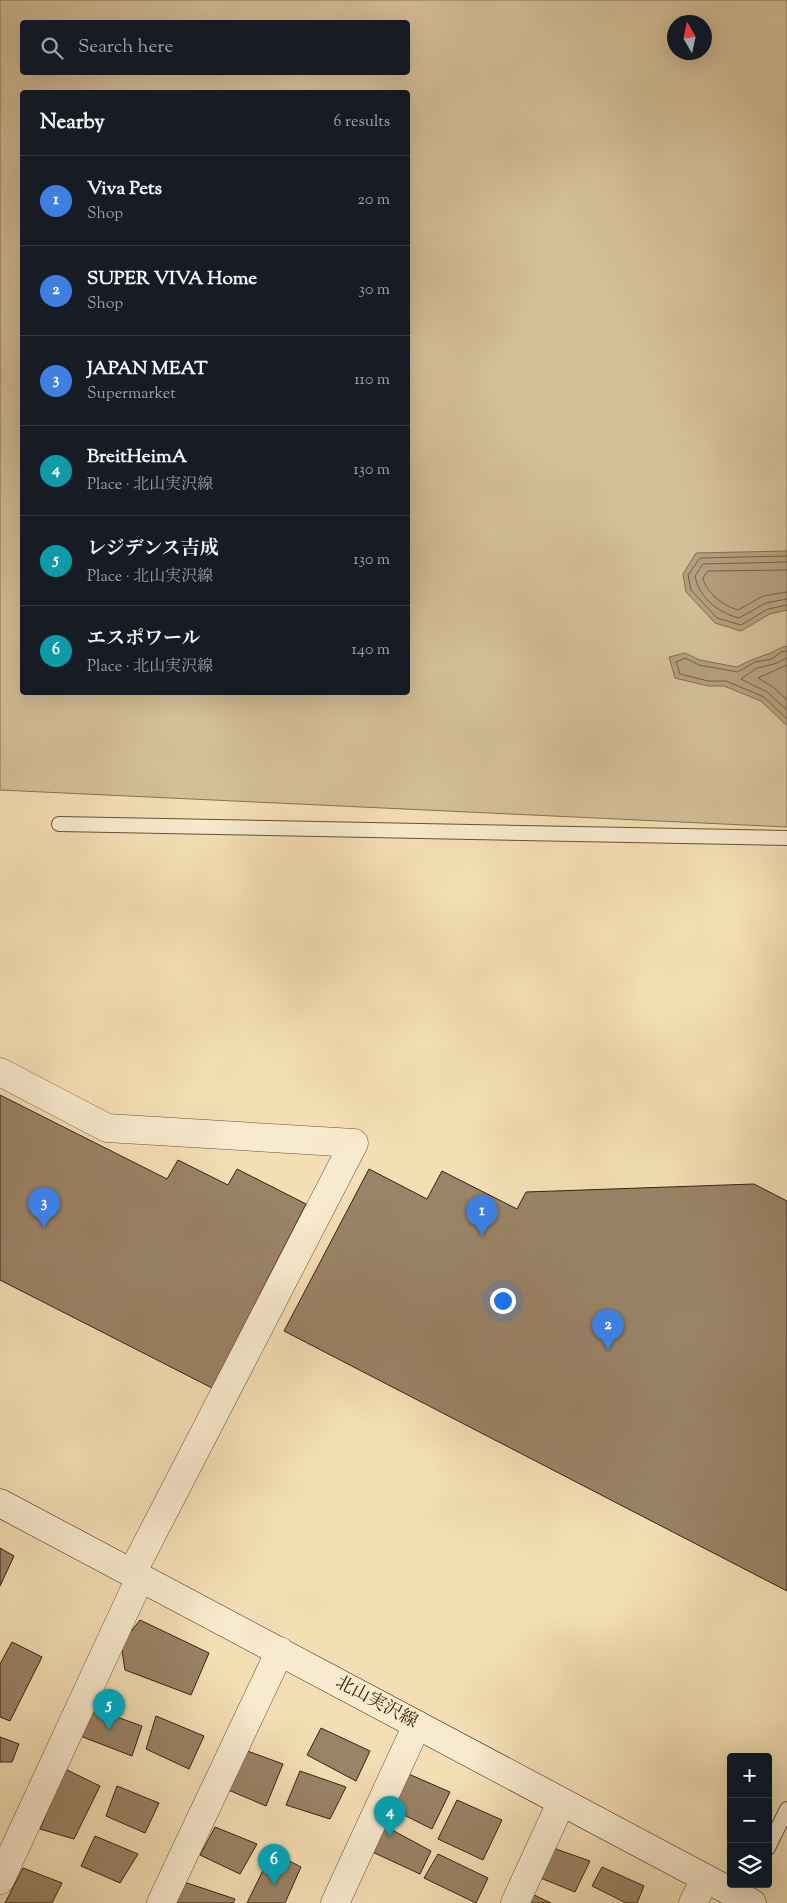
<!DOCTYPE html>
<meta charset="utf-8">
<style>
:root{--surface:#171b24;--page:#242831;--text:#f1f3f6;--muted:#9ea1a6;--line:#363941;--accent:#ea580c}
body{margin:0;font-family:"Sorts Mill Goudy","Noto Serif JP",serif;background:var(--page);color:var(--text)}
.controls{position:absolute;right:15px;bottom:15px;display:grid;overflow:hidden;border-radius:5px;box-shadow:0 5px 20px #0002}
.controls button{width:45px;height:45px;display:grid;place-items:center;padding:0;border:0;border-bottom:1px solid var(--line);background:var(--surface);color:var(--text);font:25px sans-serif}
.compass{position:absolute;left:667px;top:15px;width:45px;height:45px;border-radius:50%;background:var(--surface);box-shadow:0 5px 20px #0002;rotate:351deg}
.you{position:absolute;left:502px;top:1300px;width:18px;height:18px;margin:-12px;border:4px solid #fff;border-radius:50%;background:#1a73e8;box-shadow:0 0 0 8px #1a73e833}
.badge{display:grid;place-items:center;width:32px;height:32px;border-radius:50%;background:var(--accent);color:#fff;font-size:16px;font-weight:700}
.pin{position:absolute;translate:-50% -41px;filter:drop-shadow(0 1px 2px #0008)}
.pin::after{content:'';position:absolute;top:26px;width:18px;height:15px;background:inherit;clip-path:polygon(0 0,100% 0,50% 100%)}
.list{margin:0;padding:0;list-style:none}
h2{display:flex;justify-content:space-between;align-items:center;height:65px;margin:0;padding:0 20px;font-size:21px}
h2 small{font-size:16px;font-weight:400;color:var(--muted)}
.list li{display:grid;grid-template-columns:32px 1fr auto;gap:15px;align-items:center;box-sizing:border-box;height:90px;padding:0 20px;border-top:1px solid var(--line)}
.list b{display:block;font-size:19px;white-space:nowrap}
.list p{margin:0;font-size:16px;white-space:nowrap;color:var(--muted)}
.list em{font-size:16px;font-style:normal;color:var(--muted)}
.icon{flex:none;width:28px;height:28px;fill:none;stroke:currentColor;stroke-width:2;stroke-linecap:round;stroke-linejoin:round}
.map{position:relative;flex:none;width:787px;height:1903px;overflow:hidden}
.search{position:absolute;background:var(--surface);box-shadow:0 5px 20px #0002;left:20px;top:20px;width:390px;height:55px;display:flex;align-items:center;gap:12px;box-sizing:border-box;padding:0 18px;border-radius:5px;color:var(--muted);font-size:19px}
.panel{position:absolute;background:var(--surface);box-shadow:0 5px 20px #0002;left:20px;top:90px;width:390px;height:605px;border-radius:5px}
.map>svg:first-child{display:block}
.green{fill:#d4bf99;stroke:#867056;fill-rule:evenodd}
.water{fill:#b49e7d;stroke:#826c53}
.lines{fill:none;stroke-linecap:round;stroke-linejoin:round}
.shore{stroke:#765f48;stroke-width:1}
.building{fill:#9a8367;stroke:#382013}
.lane-casing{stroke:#67503b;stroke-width:16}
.street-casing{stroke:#67503b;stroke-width:29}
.secondary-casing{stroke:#382013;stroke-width:29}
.lane{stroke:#f8eace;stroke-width:14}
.street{stroke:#f8eace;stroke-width:28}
.secondary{stroke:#f8eace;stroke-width:28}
.labels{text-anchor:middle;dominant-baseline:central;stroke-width:4.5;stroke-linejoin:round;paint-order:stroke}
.street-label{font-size:18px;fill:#382013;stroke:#f8eace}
</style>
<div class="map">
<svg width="787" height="1903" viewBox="0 0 787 1903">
<rect width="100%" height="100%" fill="#f4dfb4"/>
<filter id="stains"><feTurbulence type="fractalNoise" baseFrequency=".004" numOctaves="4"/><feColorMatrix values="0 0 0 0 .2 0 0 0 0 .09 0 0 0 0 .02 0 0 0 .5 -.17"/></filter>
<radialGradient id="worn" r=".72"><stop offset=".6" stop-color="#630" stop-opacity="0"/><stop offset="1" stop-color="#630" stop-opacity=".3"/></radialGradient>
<path class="green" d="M0 0H787V827L0 790ZM22 22H408V72H22ZM674 22H704V52H674ZM22 92H408V692H22Z"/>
<path class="water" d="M787 551V610L770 614 741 631 715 623 686 592 683 574 696 553Z
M787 646V726L761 701 724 686H708L675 678 669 657 685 653 700 660 737 667C748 661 756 658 768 654 775 652 779 647 787 646Z"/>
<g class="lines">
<path class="shore" d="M787 556 700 558 688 575 691 590 717 618 741 625 768 609 787 605
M787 562 703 564 695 576C699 598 719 613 739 618L766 603 787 599
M787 570 708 571 703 578C706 593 724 606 738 610L763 596 787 592
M787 651 781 652 772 659 755 662 738 672 699 665 685 658 676 662 680 674 708 681H726L764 697 787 719
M787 658 774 664 757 668 741 679 767 692 787 710
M787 665 758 678 773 687 787 700"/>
</g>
<path class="building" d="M0 1095 167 1179 178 1160 228 1185 237 1169 306 1204 212 1388 0 1280Z
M369 1169 427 1199 442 1171 517 1209 526 1192 754 1184 787 1201V1591L284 1331Z
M0 1548 14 1556 0 1586Z
M140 1620 209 1653 191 1695 125 1670 121 1644Z
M12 1642 42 1657 10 1721 0 1717V1664Z
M86 1706 142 1726 132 1756 75 1734Z
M156 1716 204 1736 189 1769 146 1749Z
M321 1728 370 1751 356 1781 307 1755Z
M0 1737 19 1744 12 1762H0Z
M242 1749 283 1764 266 1806 226 1789Z
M65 1769 100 1786 74 1839 40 1829Z
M300 1771 346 1787 330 1819 286 1805Z
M404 1772 450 1792 432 1829 390 1808Z
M117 1786 159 1803 145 1833 106 1816Z
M457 1800 502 1820 483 1860 438 1839Z
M381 1824 431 1851 420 1874 368 1850Z
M215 1827 257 1844 240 1874 200 1855Z
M95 1836 138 1854 120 1883 81 1866Z
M553 1848 590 1861 575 1892 538 1877Z
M272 1852 301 1867 285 1903H247Z
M438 1854 488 1878 476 1903 424 1878Z
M602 1867 644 1886 637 1903H626L592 1886Z
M23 1868 62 1883 52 1903H5Z
M184 1882 235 1899 233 1903H175Z
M532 1894 551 1903H527Z"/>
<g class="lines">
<g class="lane-casing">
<path id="lane" d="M59 824 787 838
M768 1848 787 1809"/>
</g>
<g class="street-casing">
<path id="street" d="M0 1072 107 1128 354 1143 132 1573
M0 1880 140 1578
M161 1903 280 1651
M335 1903 417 1725
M515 1903 561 1803
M693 1903 705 1879"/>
</g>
<g class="secondary-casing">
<path id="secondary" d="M0 1503 752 1903"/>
</g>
<use href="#lane" class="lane"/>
<use href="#street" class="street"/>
<use href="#secondary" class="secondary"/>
</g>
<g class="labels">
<g class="street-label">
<text transform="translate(376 1703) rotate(28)">北山実沢線</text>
</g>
</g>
<rect width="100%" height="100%" filter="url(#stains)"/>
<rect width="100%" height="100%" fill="url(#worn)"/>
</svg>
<div class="controls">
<button>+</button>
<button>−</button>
<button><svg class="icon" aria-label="layers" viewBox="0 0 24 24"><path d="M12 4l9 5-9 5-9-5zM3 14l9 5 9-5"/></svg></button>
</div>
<svg class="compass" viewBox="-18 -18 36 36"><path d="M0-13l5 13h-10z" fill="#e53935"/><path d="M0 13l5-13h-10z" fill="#9ea1a6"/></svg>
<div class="you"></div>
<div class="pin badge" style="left:482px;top:1236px;background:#3f7fe0">1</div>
<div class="pin badge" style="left:608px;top:1350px;background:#3f7fe0">2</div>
<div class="pin badge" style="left:44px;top:1228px;background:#3f7fe0">3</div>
<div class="pin badge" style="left:390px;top:1837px;background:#0f9aa8">4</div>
<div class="pin badge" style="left:109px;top:1730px;background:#0f9aa8">5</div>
<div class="pin badge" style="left:274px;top:1885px;background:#0f9aa8">6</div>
<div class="search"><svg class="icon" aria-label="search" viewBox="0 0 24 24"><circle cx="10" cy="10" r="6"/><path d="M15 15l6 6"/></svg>Search here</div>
<section class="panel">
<h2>Nearby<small>6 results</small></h2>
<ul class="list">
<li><span class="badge" style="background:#3f7fe0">1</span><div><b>Viva Pets</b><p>Shop</p></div><em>20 m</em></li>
<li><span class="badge" style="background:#3f7fe0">2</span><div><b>SUPER VIVA Home</b><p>Shop</p></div><em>30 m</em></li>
<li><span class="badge" style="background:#3f7fe0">3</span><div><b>JAPAN MEAT</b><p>Supermarket</p></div><em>110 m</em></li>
<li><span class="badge" style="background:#0f9aa8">4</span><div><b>BreitHeimA</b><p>Place · 北山実沢線</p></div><em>130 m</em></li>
<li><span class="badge" style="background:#0f9aa8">5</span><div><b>レジデンス吉成</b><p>Place · 北山実沢線</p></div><em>130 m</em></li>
<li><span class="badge" style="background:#0f9aa8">6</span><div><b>エスポワール</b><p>Place · 北山実沢線</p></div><em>140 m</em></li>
</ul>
</section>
</div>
